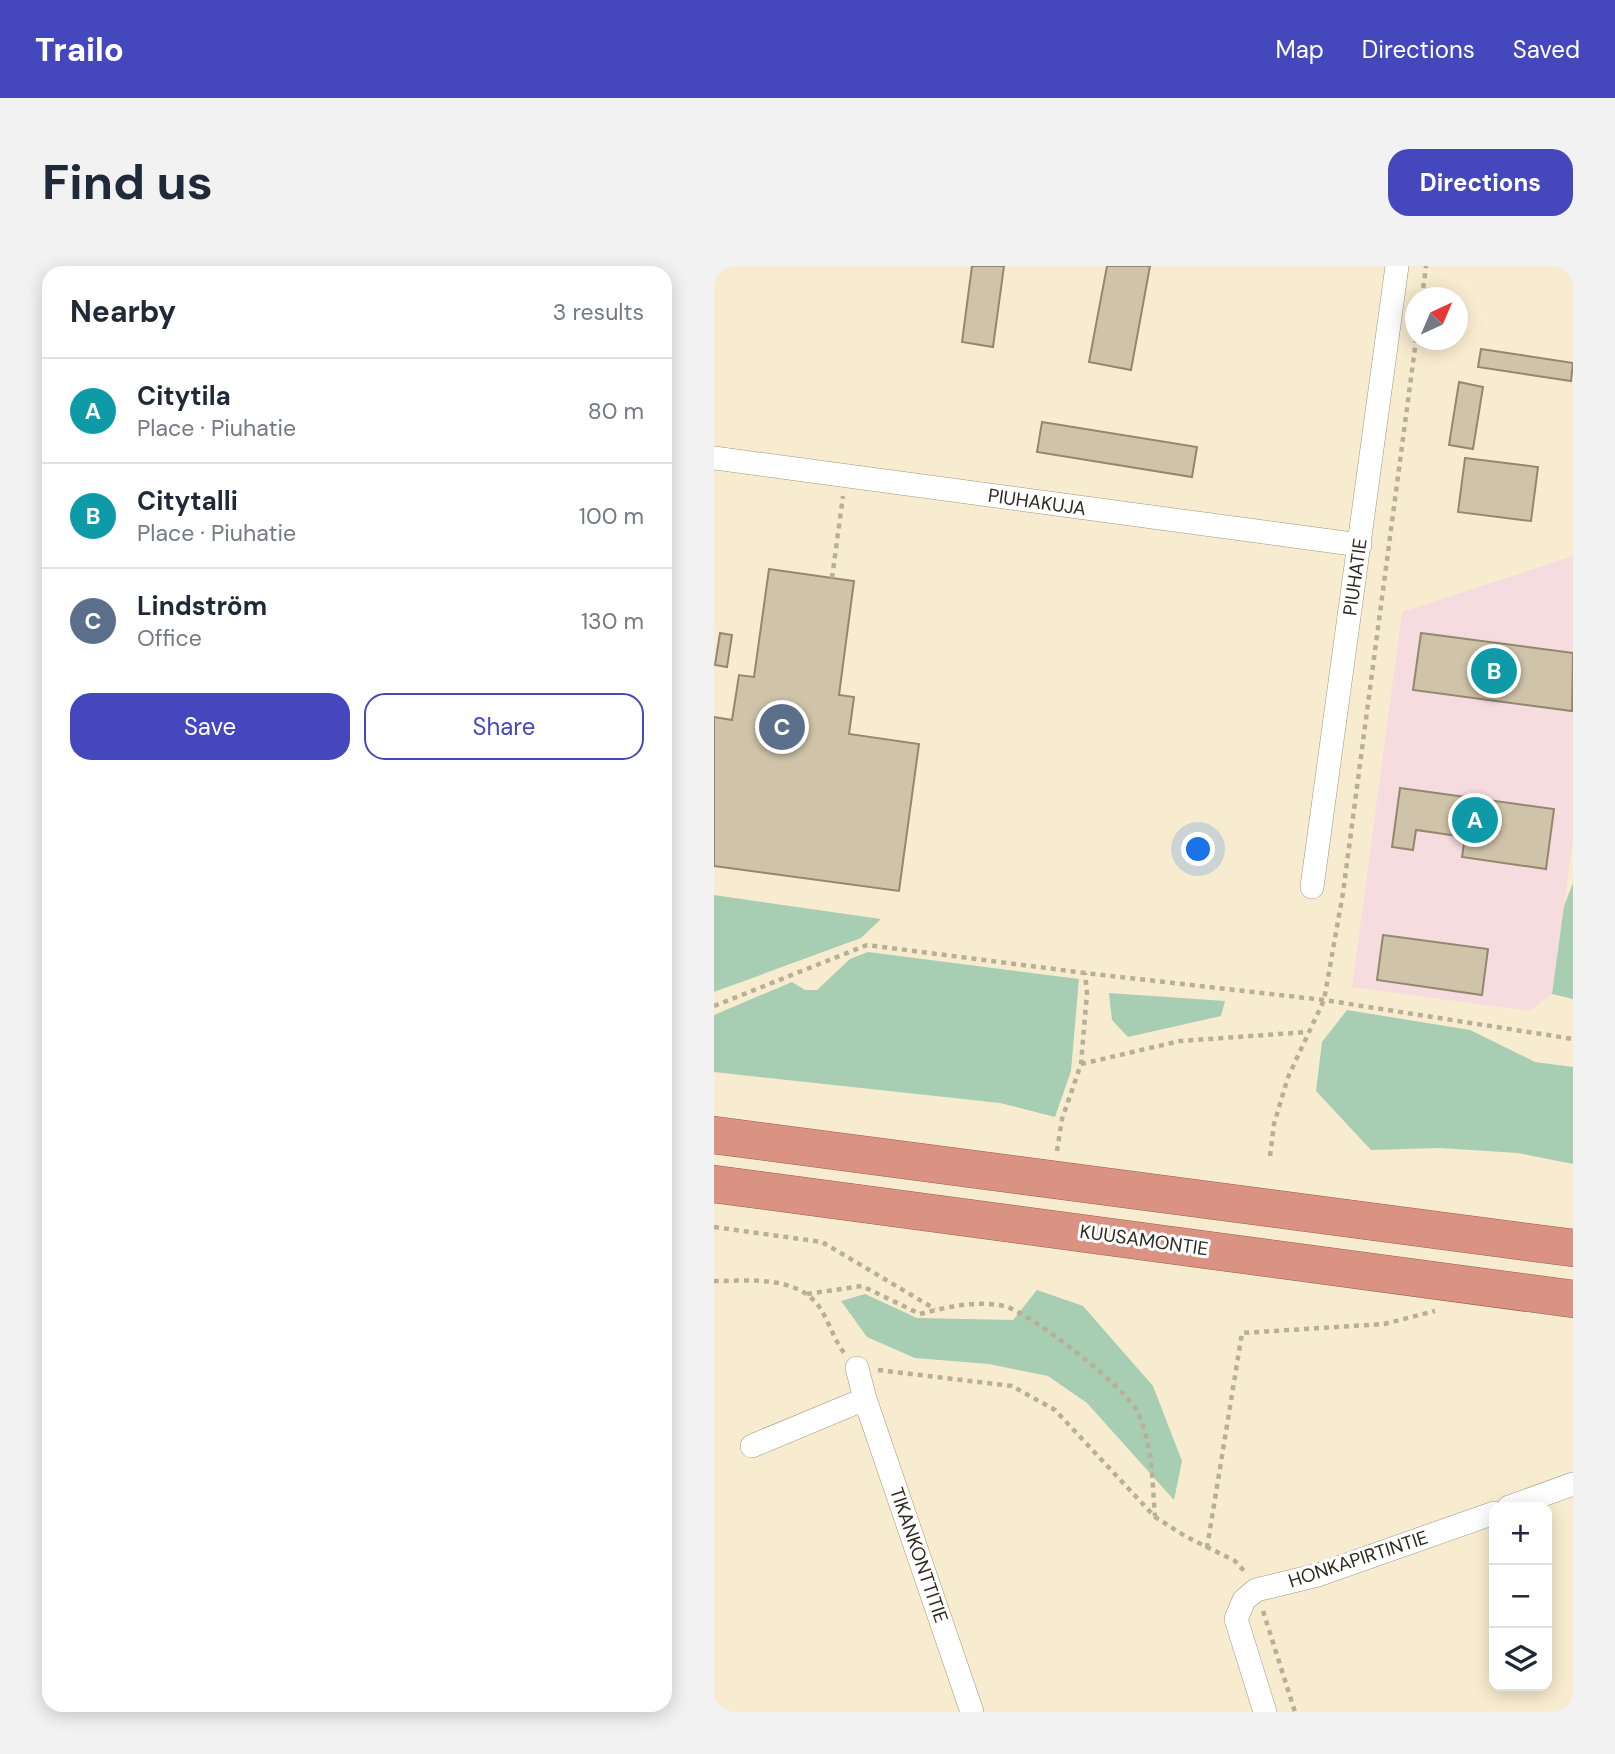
<!DOCTYPE html>
<meta charset="utf-8">
<style>
:root{--surface:#fff;--page:#f2f2f3;--text:#1f2937;--muted:#747a83;--line:#e0e1e3;--accent:#4548bd}
body{margin:0;font-family:"DM Sans",sans-serif;background:var(--page);color:var(--text)}
.controls{position:absolute;right:21px;bottom:21px;display:grid;overflow:hidden;border-radius:14px;box-shadow:0 4px 18px #0003}
.controls button{width:63px;height:63px;display:grid;place-items:center;padding:0;border:0;border-bottom:2px solid var(--line);background:var(--surface);color:var(--text);font:35px sans-serif}
.compass{position:absolute;left:691px;top:21px;width:63px;height:63px;border-radius:50%;background:var(--surface);box-shadow:0 4px 18px #0003;rotate:44deg}
.you{position:absolute;left:485px;top:584px;width:24px;height:24px;margin:-18px;border:5px solid #fff;border-radius:50%;background:#1a73e8;box-shadow:0 0 0 10px #1a73e833}
.badge{display:grid;place-items:center;width:46px;height:46px;border-radius:50%;background:var(--accent);color:#fff;font-size:23px;font-weight:700}
.pin{position:absolute;translate:-50% -50%;border:4px solid #fff;box-shadow:0 2px 7px #0006}
.list{margin:0;padding:0;list-style:none}
h2{display:flex;justify-content:space-between;align-items:center;height:91px;margin:0;padding:0 28px;font-size:30px}
h2 small{font-size:23px;font-weight:400;color:var(--muted)}
.list li{display:grid;grid-template-columns:46px 1fr auto;gap:21px;align-items:center;box-sizing:border-box;height:105px;padding:0 28px;border-top:2px solid var(--line)}
.list b{display:block;font-size:26px;white-space:nowrap}
.list p{margin:0;font-size:23px;white-space:nowrap;color:var(--muted)}
.list em{font-size:23px;font-style:normal;color:var(--muted)}
.actions{display:flex;gap:14px;padding:21px 28px}
.actions a{flex:1;padding:16px 0;border:2px solid var(--accent);border-radius:21px;text-align:center;font-size:24px;color:var(--accent)}
.actions .main{background:var(--accent);color:#fff}
.icon{flex:none;width:38px;height:38px;fill:none;stroke:currentColor;stroke-width:2;stroke-linecap:round;stroke-linejoin:round}
.map{position:relative;flex:none;width:859px;height:1446px;overflow:hidden;border-radius:21px}
header{display:flex;align-items:center;gap:42px;box-sizing:border-box;height:98px;padding:0 35px;background:var(--accent);color:#fff}
header strong{font-size:33px}
nav{display:flex;gap:38px;margin-inline-start:auto;font-size:24px}
.intro{display:flex;align-items:center;justify-content:space-between;box-sizing:border-box;height:168px;padding:0 42px}
h1{margin:0;font-size:49px}
.button{padding:18px 32px;border-radius:21px;background:var(--accent);color:#fff;font-size:24px;font-weight:700}
main{display:flex;gap:42px;padding:0 42px}
aside{flex:1;background:var(--surface);border-radius:21px;box-shadow:0 4px 18px #0003}
.map>svg:first-child{display:block}
.commercial{fill:#f6dbdf}
.green{fill:#a7cdb2}
.building{fill:#cfc4a9;stroke:#93886f;stroke-width:2}
.lines{fill:none;stroke-linecap:round;stroke-linejoin:round}
.minor-casing{stroke:#a0957b;stroke-width:24}
.trunk-casing{stroke:#985d4c;stroke-width:38}
.path{stroke:#b8af98;stroke-width:4.5;stroke-dasharray:5 5;stroke-linecap:butt}
.minor{stroke:#fff;stroke-width:23}
.trunk{stroke:#da9382;stroke-width:37}
.labels{text-anchor:middle;dominant-baseline:central;stroke-width:6;stroke-linejoin:round;paint-order:stroke}
.street-label{font-size:19px;fill:#2f2a20;stroke:#fff}
</style>
<header>
<strong>Trailo</strong>
<nav><a>Map</a><a>Directions</a><a>Saved</a></nav>
</header>
<div class="intro"><h1>Find us</h1><a class="button">Directions</a></div>
<main>
<aside>
<h2>Nearby<small>3 results</small></h2>
<ul class="list">
<li><span class="badge" style="background:#0f9aa8">A</span><div><b>Citytila</b><p>Place · Piuhatie</p></div><em>80 m</em></li>
<li><span class="badge" style="background:#0f9aa8">B</span><div><b>Citytalli</b><p>Place · Piuhatie</p></div><em>100 m</em></li>
<li><span class="badge" style="background:#5c6f8a">C</span><div><b>Lindström</b><p>Office</p></div><em>130 m</em></li>
</ul>
<div class="actions"><a class="main">Save</a><a>Share</a></div>
</aside>
<div class="map">
<svg width="859" height="1446" viewBox="0 0 859 1446">
<rect width="100%" height="100%" fill="#f8ecd0"/>
<path class="commercial" d="M859 290V573L838 728 815 745 638 721 688 346Z"/>
<path class="green" d="M859 617V733L838 728 850 640Z
M0 629 167 653 147 672 0 726Z
M154 686 365 713 357 805 341 851 286 837 0 806V749L78 716 91 724H103L136 693Z
M395 727 511 735 507 750 414 771 398 754Z
M633 744 756 764 821 796 859 801V898L804 887 726 882 657 884 602 825 608 776Z
M323 1024 369 1040 439 1120 468 1195 460 1234 373 1137 334 1110 275 1098 201 1092 153 1071 127 1035 151 1028 203 1052 299 1054Z"/>
<path class="building" d="M258 0H290L279 81 248 76Z
M393 0H436L417 104 375 96Z
M767 83 859 97 857 115 764 101Z
M745 116 769 121 759 183 735 179Z
M328 156 483 181 478 211 323 186Z
M751 192 824 201 817 255 744 246Z
M55 303 140 315 125 429 140 431 135 468 205 478 185 625 0 600V451L18 454 25 409 40 411Z
M6 367 18 369 13 401 1 399Z
M707 367 859 387 858 445 699 424Z
M686 522 840 543 832 603 748 591 751 571 702 564 699 584 678 581Z
M669 669 774 683 768 729 663 714Z"/>
<g class="lines">
<g class="minor-casing">
<path id="minor" d="M0 192 646 279
M598 621 683 0
M143 1102 151 1133 258 1446
M38 1180 151 1133
M795 1241 859 1218
M551 1446 522 1353 530 1334 542 1324 604 1309 780 1247"/>
</g>
<g class="trunk-casing">
<path id="trunk" d="M0 869 859 982
M0 918 859 1033"/>
</g>
<path class="path" d="M708 32 712 0
M118 312 129 230
M0 740 153 679 371 707 610 734 859 773
M367 798 466 775 594 766
M343 885 348 853 367 798 373 727 371 707
M556 890 560 858 574 811 610 734 629 627 702 74
M0 961 108 976 221 1043
M0 1015C35 1015 80 1009 104 1039 115 1054 119 1073 131 1088
M93 1028 148 1020 206 1048C233 1041 262 1034 290 1040 316 1046 412 1122 423 1145 439 1178 438 1215 441 1250
M164 1104 298 1120 341 1144 441 1251 471 1270 521 1295 531 1306
M493 1282 528 1067 670 1058 721 1045
M549 1345 581 1446"/>
<use href="#minor" class="minor"/>
<use href="#trunk" class="trunk"/>
</g>
<g class="labels">
<g class="street-label">
<text transform="translate(323 236) rotate(8)">PIUHAKUJA</text>
<text transform="translate(641 311) rotate(-82)">PIUHATIE</text>
<text transform="translate(430 974) rotate(8)">KUUSAMONTIE</text>
<text transform="translate(205 1289) rotate(71)">TIKANKONTTITIE</text>
<text transform="translate(644 1293) rotate(-18)">HONKAPIRTINTIE</text>
</g>
</g>
</svg>
<div class="controls">
<button>+</button>
<button>−</button>
<button><svg class="icon" aria-label="layers" viewBox="0 0 24 24"><path d="M12 4l9 5-9 5-9-5zM3 14l9 5 9-5"/></svg></button>
</div>
<svg class="compass" viewBox="-18 -18 36 36"><path d="M0-13l5 13h-10z" fill="#e53935"/><path d="M0 13l5-13h-10z" fill="#747a83"/></svg>
<div class="you"></div>
<div class="pin badge" style="left:761px;top:554px;background:#0f9aa8">A</div>
<div class="pin badge" style="left:780px;top:405px;background:#0f9aa8">B</div>
<div class="pin badge" style="left:68px;top:461px;background:#5c6f8a">C</div>
</div>
</main>
